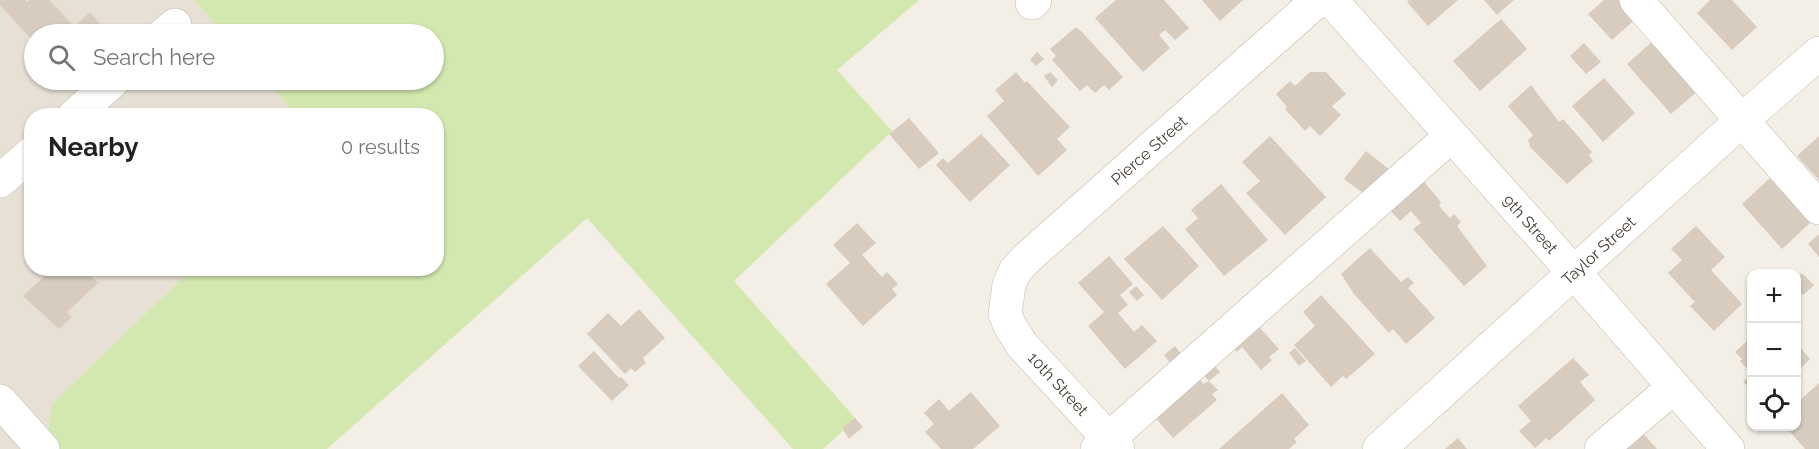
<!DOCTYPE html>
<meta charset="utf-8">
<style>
:root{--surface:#fff;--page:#f2f2f2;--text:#222;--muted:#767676;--line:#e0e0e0}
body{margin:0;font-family:Raleway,sans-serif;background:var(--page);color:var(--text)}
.controls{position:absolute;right:18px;bottom:18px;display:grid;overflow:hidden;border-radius:12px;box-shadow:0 2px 4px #0004}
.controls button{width:54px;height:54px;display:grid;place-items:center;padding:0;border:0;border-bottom:2px solid var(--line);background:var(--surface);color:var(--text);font:30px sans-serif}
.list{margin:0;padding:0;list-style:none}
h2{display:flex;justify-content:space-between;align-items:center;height:78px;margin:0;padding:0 24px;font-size:26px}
h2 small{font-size:20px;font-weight:400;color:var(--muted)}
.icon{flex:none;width:33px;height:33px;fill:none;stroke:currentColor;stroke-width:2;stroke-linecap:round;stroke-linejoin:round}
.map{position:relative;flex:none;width:1819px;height:449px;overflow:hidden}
.search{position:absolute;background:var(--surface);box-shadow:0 2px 4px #0004;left:24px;top:24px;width:420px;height:66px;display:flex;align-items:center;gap:15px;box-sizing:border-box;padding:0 21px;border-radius:33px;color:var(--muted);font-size:22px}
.panel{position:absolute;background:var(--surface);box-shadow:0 2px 4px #0004;left:24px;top:108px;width:420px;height:168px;border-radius:24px}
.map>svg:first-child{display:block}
.residential{fill:#e7e0d4}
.green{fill:#d2e8ae}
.building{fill:#d8ccbe}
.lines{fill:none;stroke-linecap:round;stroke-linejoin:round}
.minor-casing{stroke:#c2b8ab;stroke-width:34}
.minor{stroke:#fff;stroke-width:33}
.labels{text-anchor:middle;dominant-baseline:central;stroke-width:4.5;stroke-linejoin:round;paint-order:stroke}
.street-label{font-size:16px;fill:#463e35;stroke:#fff}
</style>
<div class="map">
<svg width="1819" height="449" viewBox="0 0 1819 449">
<rect width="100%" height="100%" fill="#f3eee6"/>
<path class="residential" d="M0 0H194L225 34H34V80H265L297 115 32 116V268L192 269 52 404 45 449H0Z"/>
<path class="green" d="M194 0H919L837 70 892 131 734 281 856 419 823 449H793L587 218 327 449H45L52 404 192 269 436 268V116L297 115 265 80H434V34H225Z"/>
<path class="building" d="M0 0H25L27 2 29 0H49L76 28 69 34H34V42L0 5Z
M1116 0H1164L1189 28 1175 40 1165 30 1159 35 1170 48 1143 72 1095 18Z
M1202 0H1243L1220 21Z
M1409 0H1458L1428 26 1407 2Z
M1484 0H1514L1497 15Z
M1604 0H1623L1638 17 1612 40 1588 14Z
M1710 0H1732L1757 27 1732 50 1697 13Z
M90 12 107 32 105 34H87L77 24Z
M1501 19 1527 49 1480 91 1453 61Z
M1076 27 1082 32 1123 77 1109 90 1104 85 1095 93 1087 85 1080 91 1052 60 1056 56 1050 49Z
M1654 40 1699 90 1671 114 1627 64Z
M1584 43 1601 62 1586 74 1570 56Z
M1037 52 1044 59 1036 66 1030 60Z
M1016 72 1025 83 1027 81 1070 127 1057 139 1067 150 1038 176 987 116 1004 101 995 90Z
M1050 72 1058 80 1052 87 1044 76Z
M1310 72H1326L1346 94 1332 106 1341 115 1320 136 1310 126 1305 131 1285 109 1287 107 1276 94 1290 81 1295 86Z
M1604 78 1635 113 1603 142 1572 106Z
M1531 85 1559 122 1563 119 1592 152 1589 155 1593 161 1567 184 1530 147 1528 140 1533 135 1508 106Z
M909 118 939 153 919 169 889 134Z
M981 134 1010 165 970 202 936 165 943 158 948 163Z
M1270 136 1326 197 1285 235 1246 193 1260 181 1242 162Z
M1819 136V180L1797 156Z
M1366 151 1395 174 1374 201 1344 179Z
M1421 178 1441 202 1439 206 1450 218 1454 214 1461 222 1457 226 1487 266 1464 286 1413 229 1421 223 1411 211 1400 221 1388 208Z
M1770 178 1811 222 1782 249 1742 204Z
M1221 184 1268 240 1224 276 1185 229 1198 218 1191 210Z
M857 223 876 243 862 255 882 277 887 272 898 284 892 289 897 295 863 326 826 284 850 263 833 245Z
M1163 226 1199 266 1162 300 1124 259Z
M1696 226 1725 257 1711 270 1742 304 1714 331 1690 306 1695 302 1668 273 1682 260 1671 249Z
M1819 234V257L1808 244Z
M1370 248 1401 282 1408 277 1414 283 1408 288 1435 318 1406 344 1393 329 1389 333 1354 294 1341 274Z
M1109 256 1133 284 1120 295 1128 305 1118 313 1134 332 1142 325 1157 341 1125 369 1088 326 1104 312 1078 283Z
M53 268H84L98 283 67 312 72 317 59 329 23 296Z
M1802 273 1814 285 1803 295 1797 288V278Z
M1136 286 1144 295 1137 301 1129 292Z
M1321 295 1375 354 1346 379 1343 376 1331 387 1294 345 1315 326 1303 312Z
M639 309 665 338 643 358 646 363 635 372 631 368 625 374 587 334 608 313 621 326Z
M1253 320 1279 349 1269 357 1272 360 1261 370 1242 347 1237 352 1228 342Z
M1747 341 1752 345V374L1740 361 1742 359 1735 352Z
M1797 344 1810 359 1797 372Z
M1175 346 1182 355 1171 364 1164 355Z
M1295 348 1306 361 1299 366 1289 353Z
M594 351 619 378 621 377 629 385 612 401 578 366Z
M1573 358 1589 375 1580 382 1595 400 1549 441 1546 438 1535 448 1519 431 1531 421 1518 406Z
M1209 360 1220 372 1209 381 1198 369Z
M1196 374 1203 384 1209 381 1218 390 1212 394 1217 400 1173 438 1151 413Z
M1752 374V390L1743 382Z
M1819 383V449H1805L1785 426H1797V403Z
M971 392 1000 426 973 449H941L925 432 934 424 924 413 939 399 949 411Z
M1282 393 1309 425 1294 439 1297 442 1289 449H1219Z
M855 418 863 427 849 439 842 428Z
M1642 432 1657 449H1623Z
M1458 438 1467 449H1445Z"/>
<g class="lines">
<g class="minor-casing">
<g id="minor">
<path id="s1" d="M1331 0 1601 303 1728 449"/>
<path d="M1636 0 1819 208"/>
<path d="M1032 3 1035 0"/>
<path d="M164 34 175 25"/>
<path d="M74 116 114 80"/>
<path d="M0 181 32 153"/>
<path d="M0 401 43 449"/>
<path d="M1097 449 1451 136"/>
<path id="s2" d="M1118 449 1022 345 1010 326 1005 314 1009 285 1015 271 1027 258 1318 0"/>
<path id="s3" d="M1379 449 1741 121 1819 53"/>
<path d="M1601 449 1674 387"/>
</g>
</g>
<use href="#minor" class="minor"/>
</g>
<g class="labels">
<g class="street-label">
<text stroke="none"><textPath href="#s2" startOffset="402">Pierce Street</textPath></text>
<text stroke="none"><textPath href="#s1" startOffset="300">9th Street</textPath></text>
<text stroke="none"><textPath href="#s3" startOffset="296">Taylor Street</textPath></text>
<text transform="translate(1058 384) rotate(47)">10th Street</text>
</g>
</g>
</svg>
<div class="controls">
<button>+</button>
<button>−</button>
<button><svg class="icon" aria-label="locate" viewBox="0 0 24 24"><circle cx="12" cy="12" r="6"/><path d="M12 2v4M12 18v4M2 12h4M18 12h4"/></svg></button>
</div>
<div class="search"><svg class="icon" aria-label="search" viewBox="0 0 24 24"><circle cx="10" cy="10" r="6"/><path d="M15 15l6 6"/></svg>Search here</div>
<section class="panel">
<h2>Nearby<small>0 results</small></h2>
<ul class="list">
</ul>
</section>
</div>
